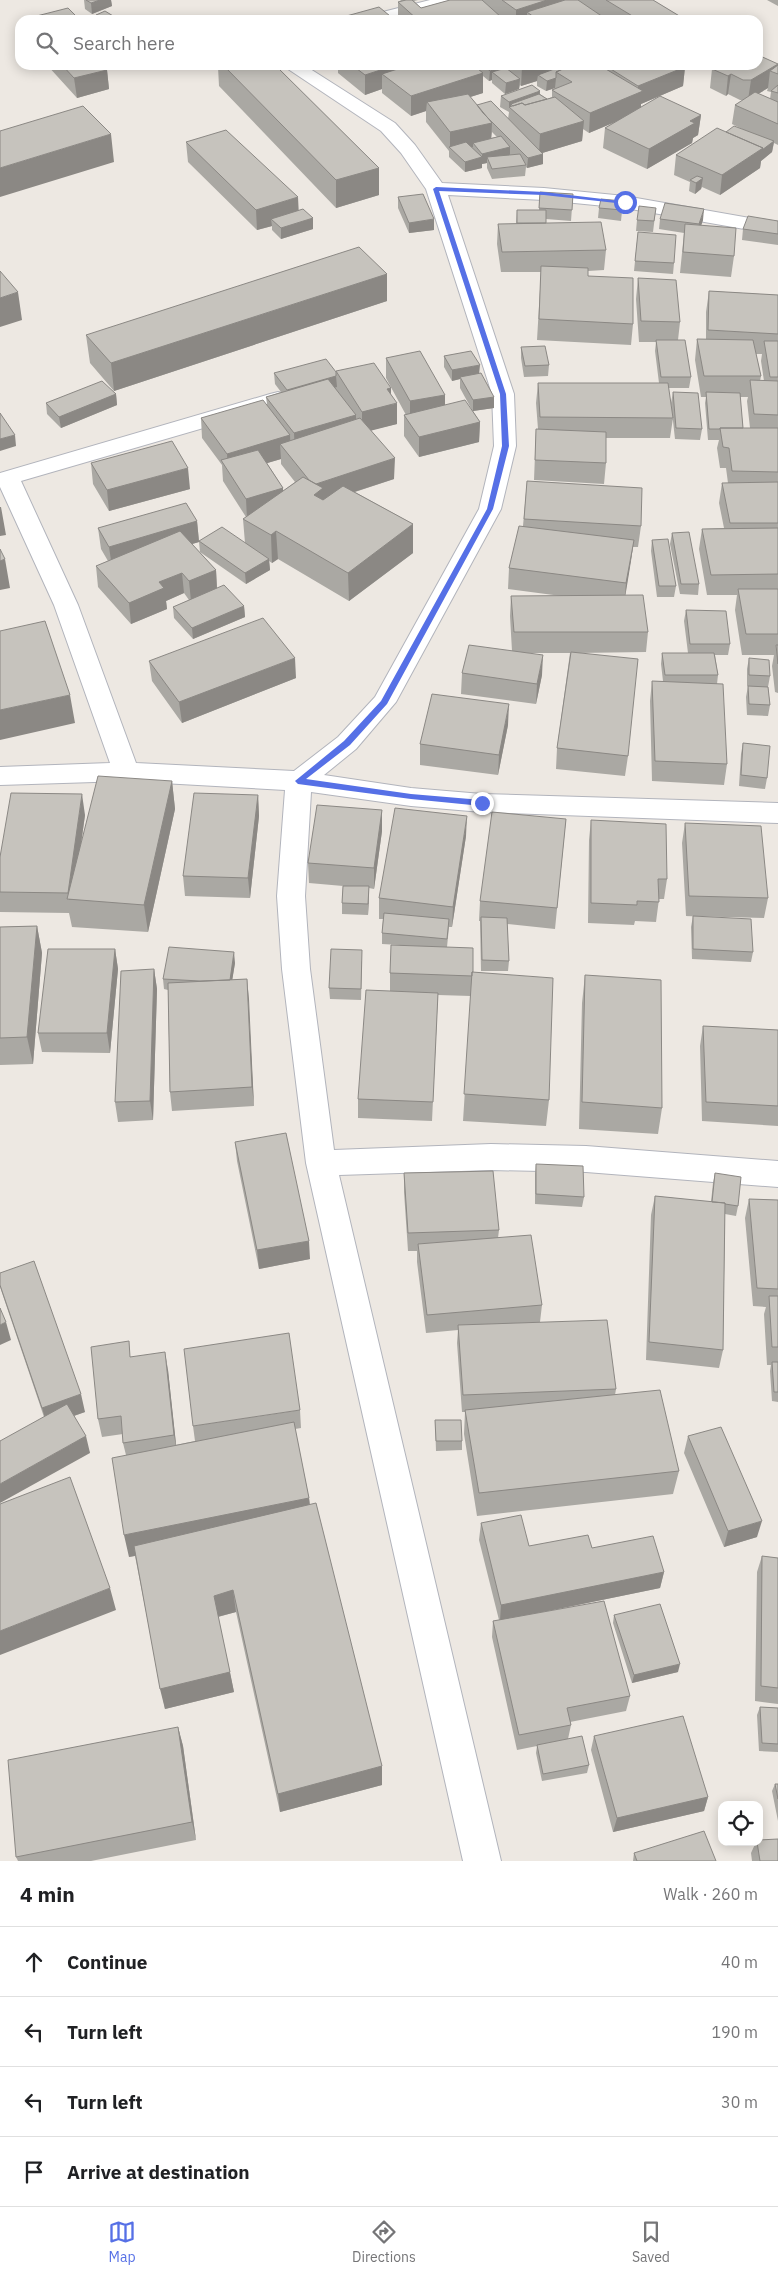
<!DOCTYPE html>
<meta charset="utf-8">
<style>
:root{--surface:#fff;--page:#f6f6f6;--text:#202124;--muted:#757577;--line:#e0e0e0;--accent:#5670e6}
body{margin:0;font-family:"IBM Plex Sans",sans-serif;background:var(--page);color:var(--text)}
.controls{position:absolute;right:15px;bottom:15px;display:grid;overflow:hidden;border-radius:10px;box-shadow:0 2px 12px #0003}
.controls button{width:45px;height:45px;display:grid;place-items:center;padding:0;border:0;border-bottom:1px solid var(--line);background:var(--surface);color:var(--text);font:25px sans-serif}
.stop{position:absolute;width:15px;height:15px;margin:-11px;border:4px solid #5670e6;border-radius:50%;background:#fff}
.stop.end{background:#5670e6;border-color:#fff;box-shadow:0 1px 5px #0008}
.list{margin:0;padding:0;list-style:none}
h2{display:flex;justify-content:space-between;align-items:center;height:65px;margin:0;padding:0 20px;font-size:21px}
h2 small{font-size:16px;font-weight:400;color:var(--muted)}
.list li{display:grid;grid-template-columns:32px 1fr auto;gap:15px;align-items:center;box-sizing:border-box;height:70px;padding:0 20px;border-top:1px solid var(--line)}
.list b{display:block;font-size:19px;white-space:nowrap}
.list em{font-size:16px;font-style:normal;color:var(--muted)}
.icon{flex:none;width:28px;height:28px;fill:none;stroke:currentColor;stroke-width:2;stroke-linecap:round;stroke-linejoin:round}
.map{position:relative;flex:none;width:778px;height:1861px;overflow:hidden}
.search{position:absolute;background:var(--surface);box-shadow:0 2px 12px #0003;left:15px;right:15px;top:15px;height:55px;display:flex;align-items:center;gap:12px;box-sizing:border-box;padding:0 18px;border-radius:15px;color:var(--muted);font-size:19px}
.sheet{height:345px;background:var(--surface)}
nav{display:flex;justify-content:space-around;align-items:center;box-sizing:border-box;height:70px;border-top:1px solid var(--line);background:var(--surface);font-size:14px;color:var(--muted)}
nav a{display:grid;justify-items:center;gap:2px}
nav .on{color:var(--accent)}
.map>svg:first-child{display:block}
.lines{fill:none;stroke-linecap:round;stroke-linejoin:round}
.minor-casing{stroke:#b2b4bc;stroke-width:2}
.minor{fill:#fff;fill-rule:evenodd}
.wall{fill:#aaa8a3;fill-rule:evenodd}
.shaded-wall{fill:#8b8884}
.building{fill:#c6c3bd;stroke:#8b8884}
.route{fill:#5670e6}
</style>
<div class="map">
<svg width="778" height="1861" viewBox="0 0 778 1861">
<rect width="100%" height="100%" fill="#ede8e2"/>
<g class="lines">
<g class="minor-casing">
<path id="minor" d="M430 0H459L456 4 393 20H364L367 16Z
M282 65H304L395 123 415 145 442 183 544 188 625 196 778 223V235L625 208 544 200 448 195 514 394 516 446 501 509 396 702 356 749 324 775 411 788 482 794 778 803V823L482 812 411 806 311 792 305 896 310 969 334 1150 491 1144 586 1146 778 1161V1187L586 1172 491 1170 339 1175 501 1861H463L306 1163 282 969 277 896 285 790 126 781 0 785V767L110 763 54 605 0 487V473L270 394 278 392 286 394 289 399 286 404 21 481 78 605 136 763 294 771 338 737 375 697 479 509 494 446 492 394 426 189 401 153 381 131Z"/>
</g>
<use href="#minor" class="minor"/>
</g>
<path class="wall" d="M84 0H111L112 6 92 14 85 9Z
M400 0H418L414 1 421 8 450 0H653L686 20H503L501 19V20H398V2L401 1Z
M767 0H778V6Z
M96 15 118 19V20H96Z
M778 64V145L774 143 772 152 761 161 760 168 720 195 702 187 701 189 695 194 689 191 690 182 674 175 676 155 726 132H748L732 124 735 105 743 100H740L728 94 726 96 710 88 712 69ZM768 88 767 91 771 92 770 99 758 94Z
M47 65H102L107 70 109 89 77 98Z
M214 65H275L379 168V195L336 208 219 86 218 67H216Z
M321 65H473L474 66V65H682L685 67 683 86 641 104V107L701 115 698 135 693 138 692 143 647 169 603 148 605 128 613 123 589 133 583 129 582 141 542 153 543 154V164L527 168 526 167 525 176 492 179 487 168V163L482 164V168L465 172 449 157V151L426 122V111L411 116 382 93V89L365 95 338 73V66L326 69ZM483 76 489 81 492 80V83L505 94 519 89 520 85 521 86 537 81V86L546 91 555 88 552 90V97L547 99 540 94V91L501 96 500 107 509 112 508 119 477 105 470 97 483 93ZM492 132 497 137 491 138Z
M186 142 298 210 313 229 281 239 272 230V226L257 230 188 162Z
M540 192 573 194 571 221 546 219V223L606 250 604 270 588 271V276L633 324 631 345 537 340 541 272H501L497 244 498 224H516L517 210H539Z
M398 197 434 230 409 233 398 208Z
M623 201 621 221 598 218 599 208Z
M656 208 653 232 636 231 637 220Z
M660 219 703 220 701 225 734 256 731 277 680 273 684 233 659 229Z
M778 221V245L742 240 743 229Z
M638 232 674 263 673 274 634 271Z
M387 274V301L114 391 90 363 86 335Z
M638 278 680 322 678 340 691 377 689 388H668L673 418 670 438H606V463L604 484 534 480 536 429H538L536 403 538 383H659L655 351 656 342H639L636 299Z
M709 291 778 295V693L775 692 772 666 774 655H742L735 610 737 595H707L699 549 702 529 724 528 719 503 722 483H728L726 468H720L717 448 719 440H708L705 403 706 397H701L695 360 697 339H706V312ZM756 354H762L761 361 764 381H760L761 376ZM740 397H748L747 401 750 428H743Z
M521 347 549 365 548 376 524 377 521 358Z
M444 356 479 374 494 397V408L473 411 480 422 479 442 419 457 404 436V415H406L386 378V358L445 395V405L472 410 460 388V379L452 381 444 367Z
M336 372 391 388V395L397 424 371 430 394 479 355 492 413 524V553L349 601 278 559 272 563 269 561 270 570 246 584 200 552 199 542 192 544 216 570 217 588 244 606 245 617 193 639 174 618 173 607 189 600 184 593 166 601 167 609 131 624 98 587 96 566 108 561 101 549 98 528 197 521 199 541 245 543 243 519 246 517 223 481 222 465 202 438 201 418 267 404 266 397 281 392 275 384 274 373ZM281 459V464L295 482 283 491V488L267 463Z
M673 392 702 429 700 440 675 439 671 403Z
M116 394 117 405 61 428 47 414 46 403Z
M91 463 190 489 109 511 93 484Z
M527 481 641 526 638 547H633L625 595 648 632 646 652 577 653 628 756 625 776 556 769 557 748 570 653H528L542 675 536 704 461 694 462 673 512 651 510 616 511 596H561L508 589 509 568 523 526Z
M672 533 699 584 698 595 680 594 670 544Z
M652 540 676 586 674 597H657L651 551Z
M686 610 730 644 728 655H715L718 675 717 684 727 764 724 785 652 781 650 701 652 681H663L661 664 662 653H688L684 621Z
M749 658 770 676 768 687 770 705 768 716 747 715 746 697 748 686 762 687 747 686V669Z
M149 661 296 678 182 723 152 681Z
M508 725 498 775 420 765V744Z
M743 743 767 778 765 789 739 786 741 754Z
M172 781 175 809 148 932 72 927 69 913 0 912V857L85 815 81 845Z
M258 795 259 816 250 898 185 896 183 876Z
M382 810V831L374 889 369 888 368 915 342 914V903L343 886 309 883 308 863Z
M566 819 555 929 507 924 509 961 508 971H481L480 921H479L480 901Z
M591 820 667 879 664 899H659L656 922 635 921 634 925 588 923 589 840Z
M685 823 768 898 764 918 686 916 682 843Z
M466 836 452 927H449L447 947 473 972 549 1100 546 1126 463 1121 471 996 438 995 432 1121 358 1118V1099L390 991V973L400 945 382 944V933L383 919H379V898Z
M693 916 753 952 751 962 692 959 691 927Z
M37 926 42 953 33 1064 0 1065V927Z
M115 949 118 969 110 1053 42 1052 38 1033Z
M362 961 361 1000 330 999 329 988Z
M235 963 232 980 247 979 254 1106 172 1111 170 1092 168 990 164 989 163 979Z
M154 969 157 989 153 1120 118 1122 115 1102Z
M585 975 662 1108 658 1134 579 1129 582 1003Z
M703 1026 778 1030V1126L702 1121 700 1046Z
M235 1142 310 1259 259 1269 237 1161Z
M536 1164 584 1197 582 1207 535 1204V1174Z
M404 1173 499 1230 498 1238 542 1305 540 1322 616 1389 615 1395 679 1471 673 1494 477 1516 464 1434 465 1412H462L457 1343 458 1330 426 1333 417 1262V1251H408L404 1192Z
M715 1173 738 1206 736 1216 725 1214 723 1350 719 1368 646 1360 651 1215 655 1196 711 1202 713 1183Z
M749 1199 778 1200V1402L772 1401 770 1371 771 1365H767L764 1314 766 1307 753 1306 745 1218Z
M0 1273 85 1412 74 1416 90 1453 44 1417 2 1293 0 1287Z
M132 1357 168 1370 176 1445 195 1441 193 1426 300 1410 301 1428 295 1429 309 1498 310 1504 382 1766V1785L280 1812 236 1612 218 1617 234 1692 165 1709 135 1556 129 1557 126 1455 123 1443V1434L102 1437 98 1419Z
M435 1420 462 1441V1450L436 1451Z
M688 1436 757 1537 724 1547 684 1453Z
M481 1523 529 1546 592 1548 664 1572 660 1588 514 1618 630 1696 626 1711 570 1722 571 1725 568 1739 589 1765 587 1773 542 1781 536 1753 537 1746 517 1750 492 1637 493 1621 499 1620 479 1540Z
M762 1556 778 1558V1704L755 1701 757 1572Z
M614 1615 678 1672 632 1683 613 1623Z
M760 1707 778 1708V1752L759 1751 757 1715Z
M178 1727 183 1746 196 1840 91 1861H18L16 1857Z
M594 1736 708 1797 704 1811 613 1832 591 1750Z
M775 1784H778V1821L772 1791Z
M756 1842H759L778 1861H752L751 1853Z
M634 1853 716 1861H633Z"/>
<path class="shaded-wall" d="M100 0H111L112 6 92 14 91 3Z
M547 0H568L527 12V20H516V10Z
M76 16 77 20H61Z
M501 17V20H489Z
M778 64V67L770 71 768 88 748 100 751 80Z
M326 65H338V66L326 69Z
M396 65H437L382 74V89L365 95V75Z
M527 65H569L556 72 538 75 537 81 521 86 522 67Z
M506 66 505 76 492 72V80L489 81 490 71Z
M685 67 683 86 641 104V111L589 133 590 113 638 93V86Z
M107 70 109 89 77 98 74 78Z
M483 73V93L432 109 427 102 426 111 411 116V96Z
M731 74 728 94 726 96 728 76Z
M556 78 555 88 546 91 547 81Z
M520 79 519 89 505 94 506 83Z
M540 91 539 101 511 104V109L509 107V102Z
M701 115 698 135 693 138 692 143 647 169 649 149 690 121Z
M584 121 582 141 539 154 540 134Z
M492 123 491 143H473V147L454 151 450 147V132Z
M111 134 114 162 0 197V168Z
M774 141 772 152 761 161 760 168 720 195 722 175 763 148Z
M510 147V157H487V163L482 164V168L465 172V162L482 157V154Z
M543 154V164L527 168 528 158Z
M379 168V195L336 208V180Z
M703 178 701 189 695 194 696 183Z
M298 197 299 217 271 219 272 226 257 230 256 210Z
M704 209 703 220 698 235 699 224Z
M313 218V229L281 239V228Z
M434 219V230L409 233V223Z
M387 274V301L114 391 111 363Z
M18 292 22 320 0 327V298Z
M480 365 479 375 460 377V379L452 381V370Z
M336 376 337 387 287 401V390Z
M391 388V405L397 403V424L362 433V412L387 389Z
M116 394 117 405 61 428 59 417Z
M445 395V415L410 422V401Z
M494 397V408L473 411V400Z
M356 415V435L295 454 294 433Z
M480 422 479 442 419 457V437Z
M15 435 16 446 0 451V439Z
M290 435 291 456 280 444 281 459 231 474 228 471 227 454Z
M395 458 394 479 323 502 315 523 313 485Z
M188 468 190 489 109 511 107 490Z
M283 488 284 509 247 519 246 499Z
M0 507H1L6 535 0 536Z
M197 521 199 542 112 567 109 547Z
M413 524V553L349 601 348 573Z
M276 531 278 559 272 563 271 535Z
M634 540 631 561 624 604 626 583Z
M5 559 10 588 0 590V561Z
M269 559 270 570 246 584 245 573Z
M216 570 217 590 191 601 189 581Z
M182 573 184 593 166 601 167 609 131 624 129 603 159 582Z
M244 606 245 617 193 639 192 628Z
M543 655 542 675 536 704 537 684Z
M295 658 296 678 182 723 179 702Z
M70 695 75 723 0 740V710Z
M509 704 508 725 498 775 499 755Z
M172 781 175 809 148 932 144 905Z
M82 794 85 815 73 900H69L68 893Z
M258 795 259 816 250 898 248 878Z
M382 810V831L374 889V868Z
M467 816 466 836 452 927 453 907Z
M369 886V897L368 915V904Z
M37 926 42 953 33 1064 27 1037Z
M115 949 118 969 110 1053 107 1033Z
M234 952 235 963 230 994 229 983Z
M154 969 157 989 153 1120 150 1101Z
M247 979 249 999 254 1106 252 1087Z
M309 1241 310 1259 259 1269 257 1250Z
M6 1322 11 1340 0 1345V1325Z
M165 1352 168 1370 177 1453 174 1435Z
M81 1394 85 1412 47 1425 42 1408Z
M86 1436 90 1453 0 1503V1484Z
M309 1498 311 1521 129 1557 124 1535Z
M762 1521 757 1537 724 1547 728 1531Z
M664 1572 660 1588 500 1621 501 1605Z
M110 1588 116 1610 0 1655V1631Z
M233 1590 236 1612 217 1617 214 1596Z
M680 1664 678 1672 632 1683 634 1675Z
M230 1672 234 1692 165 1709 160 1689Z
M178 1727 183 1746 196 1840 192 1822Z
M382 1766V1785L280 1812 278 1794Z
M708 1797 704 1811 613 1832 617 1818Z"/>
<path class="building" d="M86 0H100L91 3Z
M406 0H412L421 8 450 0H482L501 17 489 20H432L430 18 418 20 398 2Z
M502 0H547L516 10Z
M565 0H578L606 19 604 20H538L527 12Z
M606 0H653L686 20H639Z
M379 7 395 20H332Z
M68 8 76 16 61 20H21Z
M105 11 118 19 116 20H104L96 15Z
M758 55 778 64 751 80H743L731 74 728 76 712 69 719 65H758Z
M62 65H102L107 70 74 78Z
M223 65H275L379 168 336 180Z
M352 65H396L365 75Z
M410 65H473L483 73 411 96 382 74Z
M483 65H505L506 66 490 71Z
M565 65H572L556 72V78L547 81 538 75Z
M572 65H599L643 91 590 113 552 90 572 82 556 72Z
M609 65H682L685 67 638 86 606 66Z
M778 65V74L770 71Z
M506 68 520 79 506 83 492 72Z
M532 85 540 91 509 102 501 96Z
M778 85V93L771 91Z
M755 92 778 102V124L735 105Z
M468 94 492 123 450 132 427 102Z
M539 94 547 99 525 105 522 103 513 106 511 104Z
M660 96 701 115 690 121 695 123 649 149 605 128Z
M555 97 584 121 540 134 509 107 522 103 525 105Z
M491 101 543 154 528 158 483 113 477 105Z
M83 106 111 134 0 168V131Z
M734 126 774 141 762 150 763 148 726 132Z
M717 128 763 148 722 175 676 155Z
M226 130 298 197 256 210 186 142Z
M501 136 510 147 482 154 473 143Z
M466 142 482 157 465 162 449 147Z
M520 154 526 165 492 169 487 157Z
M697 176 703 178 696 183 690 180Z
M540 192 573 194 572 210 539 208Z
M423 194 434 219 409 223 398 197Z
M601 199 623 201 622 210 599 208Z
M665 203 704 209 699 224 660 219Z
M639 206 656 208 654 221 637 220Z
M303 209 313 218 281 228 271 219Z
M517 210H546V223H517Z
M748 216 778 221V234L743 229Z
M601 222 606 250 502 252 498 224Z
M685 224 736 228 734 256 683 252Z
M638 232 676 235 674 263 635 261Z
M359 247 387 274 111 363 86 335Z
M541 266 588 268V276L633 278V324L539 319Z
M0 271 18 292 0 298Z
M638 278 676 280 680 322 641 321Z
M709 291 778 295V334L708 330Z
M697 339 753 340 761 376H704Z
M656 340H685L691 377H661Z
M764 341H778V377H770Z
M545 346 549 365 525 366 521 347Z
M420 351 445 395 410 401 386 358Z
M471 351 480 365 452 370 444 356Z
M326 359 336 372V376L287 390 274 373Z
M374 363 391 388 387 389 397 403 362 412 336 371Z
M481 373 494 397 473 400 460 377Z
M328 379 356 415 294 433 266 397Z
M750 380 778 381V415L754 414Z
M102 381 116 394 59 417 46 403Z
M538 383H668L673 418 540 417Z
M673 392 698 393 702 429 676 428Z
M706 392 740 393 743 428H720V429H709Z
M263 400 290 435 227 454 201 418Z
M465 400 480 422 419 437 404 415Z
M0 413 15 435 0 439Z
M360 418 395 458 316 484 309 480 280 444Z
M720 428H778V472L732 471 729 448 723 447Z
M536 429 606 432V463L535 460Z
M172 441 188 468 107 490 91 463Z
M258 450 283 488 246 499 221 460Z
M303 477 323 488 314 495 323 500 343 486 413 524 348 573 276 531 271 535 243 519Z
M527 481 642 488 641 526 524 519Z
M778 482V523H730L722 483Z
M186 503 197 521 109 547 98 528Z
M519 526 634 540 626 583 509 568Z
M222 527 269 559 245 573 199 541Z
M778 528V574L711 575 702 529Z
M180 531 216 570 189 581 182 573 159 582 164 588 129 603 96 566Z
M689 532 699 584H681L672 533Z
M668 539 676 586H659L652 540Z
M0 549 5 559 0 561Z
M224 585 244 606 192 628 173 607Z
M738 589H778V634H746Z
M643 595 648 632H514L511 596Z
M686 610 726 611 730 644H690Z
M263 618 295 658 179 702 149 661Z
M45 621 70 695 0 710V631Z
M469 645 543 655 537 684 462 673Z
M776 645H778V664Z
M571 652 638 659 628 756 557 748Z
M662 653H714L718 675H665Z
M749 658 769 660 770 676 749 675Z
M652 681 723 684 727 764 655 761Z
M748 686 768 687 770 705 749 704Z
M432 694 509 704 499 755 420 744Z
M743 743 770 746 767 778 741 775Z
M98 776 172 781 144 905 67 899Z
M11 793 82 794 68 893 0 892V857Z
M194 793 258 795 248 878 183 876Z
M317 805 382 810 374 868 308 863Z
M395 808 467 816 453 907 379 898Z
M492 812 566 819 557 908 480 901Z
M591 820 666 824 667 879H658L659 902 637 901V905L591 903Z
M685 823 761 826 768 898 689 896Z
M343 886H369L368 904 342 903Z
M384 913 449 919 447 939 382 933Z
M693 916 751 919 753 952 693 949Z
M481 917 507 918 509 961 482 960Z
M37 926 27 1037 0 1038V927Z
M391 945 473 948V972H472V976L390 973Z
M169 947 234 952 230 980 200 981 163 979Z
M48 949H115L107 1033H38Z
M331 949 362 950 361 989 329 988Z
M154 969 150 1101 115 1102 121 971Z
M472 972 553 978 549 1100 464 1094Z
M585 975 661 980 662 1108 582 1102Z
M247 979 252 1087 170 1092 168 983Z
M366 990 438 993 433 1102 358 1099Z
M703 1026 778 1030V1106L706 1102Z
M286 1133 309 1241 257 1250 235 1142Z
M536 1164 583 1166 584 1197 536 1194Z
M493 1171 499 1230 408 1233 404 1173Z
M715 1173 741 1177 738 1206 725 1204V1203L712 1202Z
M655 1196 725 1203 723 1350 649 1342Z
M749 1199 778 1200V1289L757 1288Z
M531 1235 542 1305 427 1315 418 1244Z
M34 1261 81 1394 42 1408 0 1285V1273Z
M769 1296H778V1347H772Z
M0 1308 6 1322 0 1325Z
M607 1320 616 1389 463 1395 458 1325Z
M289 1333 300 1410 193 1426 184 1349Z
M129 1341 130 1357 165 1352 174 1435 123 1443 121 1416 98 1419 91 1347Z
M772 1362H778V1392H774Z
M660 1390 679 1471 479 1493 465 1410Z
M67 1404 86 1436 0 1484V1441Z
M435 1420H461L462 1441H436Z
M294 1422 309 1498 124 1535 112 1458Z
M721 1427 762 1521 728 1531 688 1436Z
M70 1477 110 1588 0 1631V1504Z
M316 1503 382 1766 278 1794 233 1590 214 1596 230 1672 160 1689 134 1546Z
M521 1515 529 1546 588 1535 592 1548 653 1536 664 1572 501 1605 481 1523Z
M762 1556 778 1558V1688L761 1686Z
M604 1601 630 1696 567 1708 571 1725 519 1735 493 1621Z
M660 1604 680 1664 634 1675 614 1615Z
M760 1707 778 1708V1744L762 1743Z
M683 1716 708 1797 617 1818 594 1736Z
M178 1727 192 1822 16 1857 8 1760Z
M582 1736 589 1765 543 1774 537 1745Z
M775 1784H778V1799Z
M704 1831 716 1861H637L634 1853Z
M778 1839V1861H760L757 1842H759V1840Z"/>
<path class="route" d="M436 187 544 192 628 202 625 204 544 195 439 191 506 394 509 446 493 509 387 704 350 745 306 779 411 794 482 800 486 803 482 806 411 799 298 784 295 781 344 741 381 701 487 509 502 446 500 394 433 189Z"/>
</svg>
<div class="controls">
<button><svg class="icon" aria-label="locate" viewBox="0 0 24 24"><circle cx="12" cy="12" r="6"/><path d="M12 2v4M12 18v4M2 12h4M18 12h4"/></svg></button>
</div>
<div class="stop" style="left:625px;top:202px"></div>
<div class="stop end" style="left:482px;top:803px"></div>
<div class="search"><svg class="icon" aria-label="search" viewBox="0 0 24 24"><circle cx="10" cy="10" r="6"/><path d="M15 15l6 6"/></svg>Search here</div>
</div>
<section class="sheet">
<h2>4 min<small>Walk · 260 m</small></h2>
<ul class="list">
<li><svg class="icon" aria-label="ahead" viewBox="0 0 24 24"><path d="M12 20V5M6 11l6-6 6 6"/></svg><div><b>Continue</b></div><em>40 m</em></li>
<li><svg class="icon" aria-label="left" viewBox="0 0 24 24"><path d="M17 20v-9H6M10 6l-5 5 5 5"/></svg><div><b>Turn left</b></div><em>190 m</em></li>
<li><svg class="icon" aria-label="left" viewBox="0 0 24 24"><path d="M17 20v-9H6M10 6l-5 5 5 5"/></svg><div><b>Turn left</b></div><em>30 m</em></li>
<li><svg class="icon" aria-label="arrive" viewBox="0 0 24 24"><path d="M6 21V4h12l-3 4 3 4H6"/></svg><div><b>Arrive at destination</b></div></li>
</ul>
</section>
<nav>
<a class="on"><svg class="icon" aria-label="map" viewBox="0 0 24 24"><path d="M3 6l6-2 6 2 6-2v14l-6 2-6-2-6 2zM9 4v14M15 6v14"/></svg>Map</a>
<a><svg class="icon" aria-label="directions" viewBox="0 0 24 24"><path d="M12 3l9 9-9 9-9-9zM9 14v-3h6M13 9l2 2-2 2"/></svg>Directions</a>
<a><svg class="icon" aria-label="saved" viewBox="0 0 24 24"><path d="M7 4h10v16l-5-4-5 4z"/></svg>Saved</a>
</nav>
